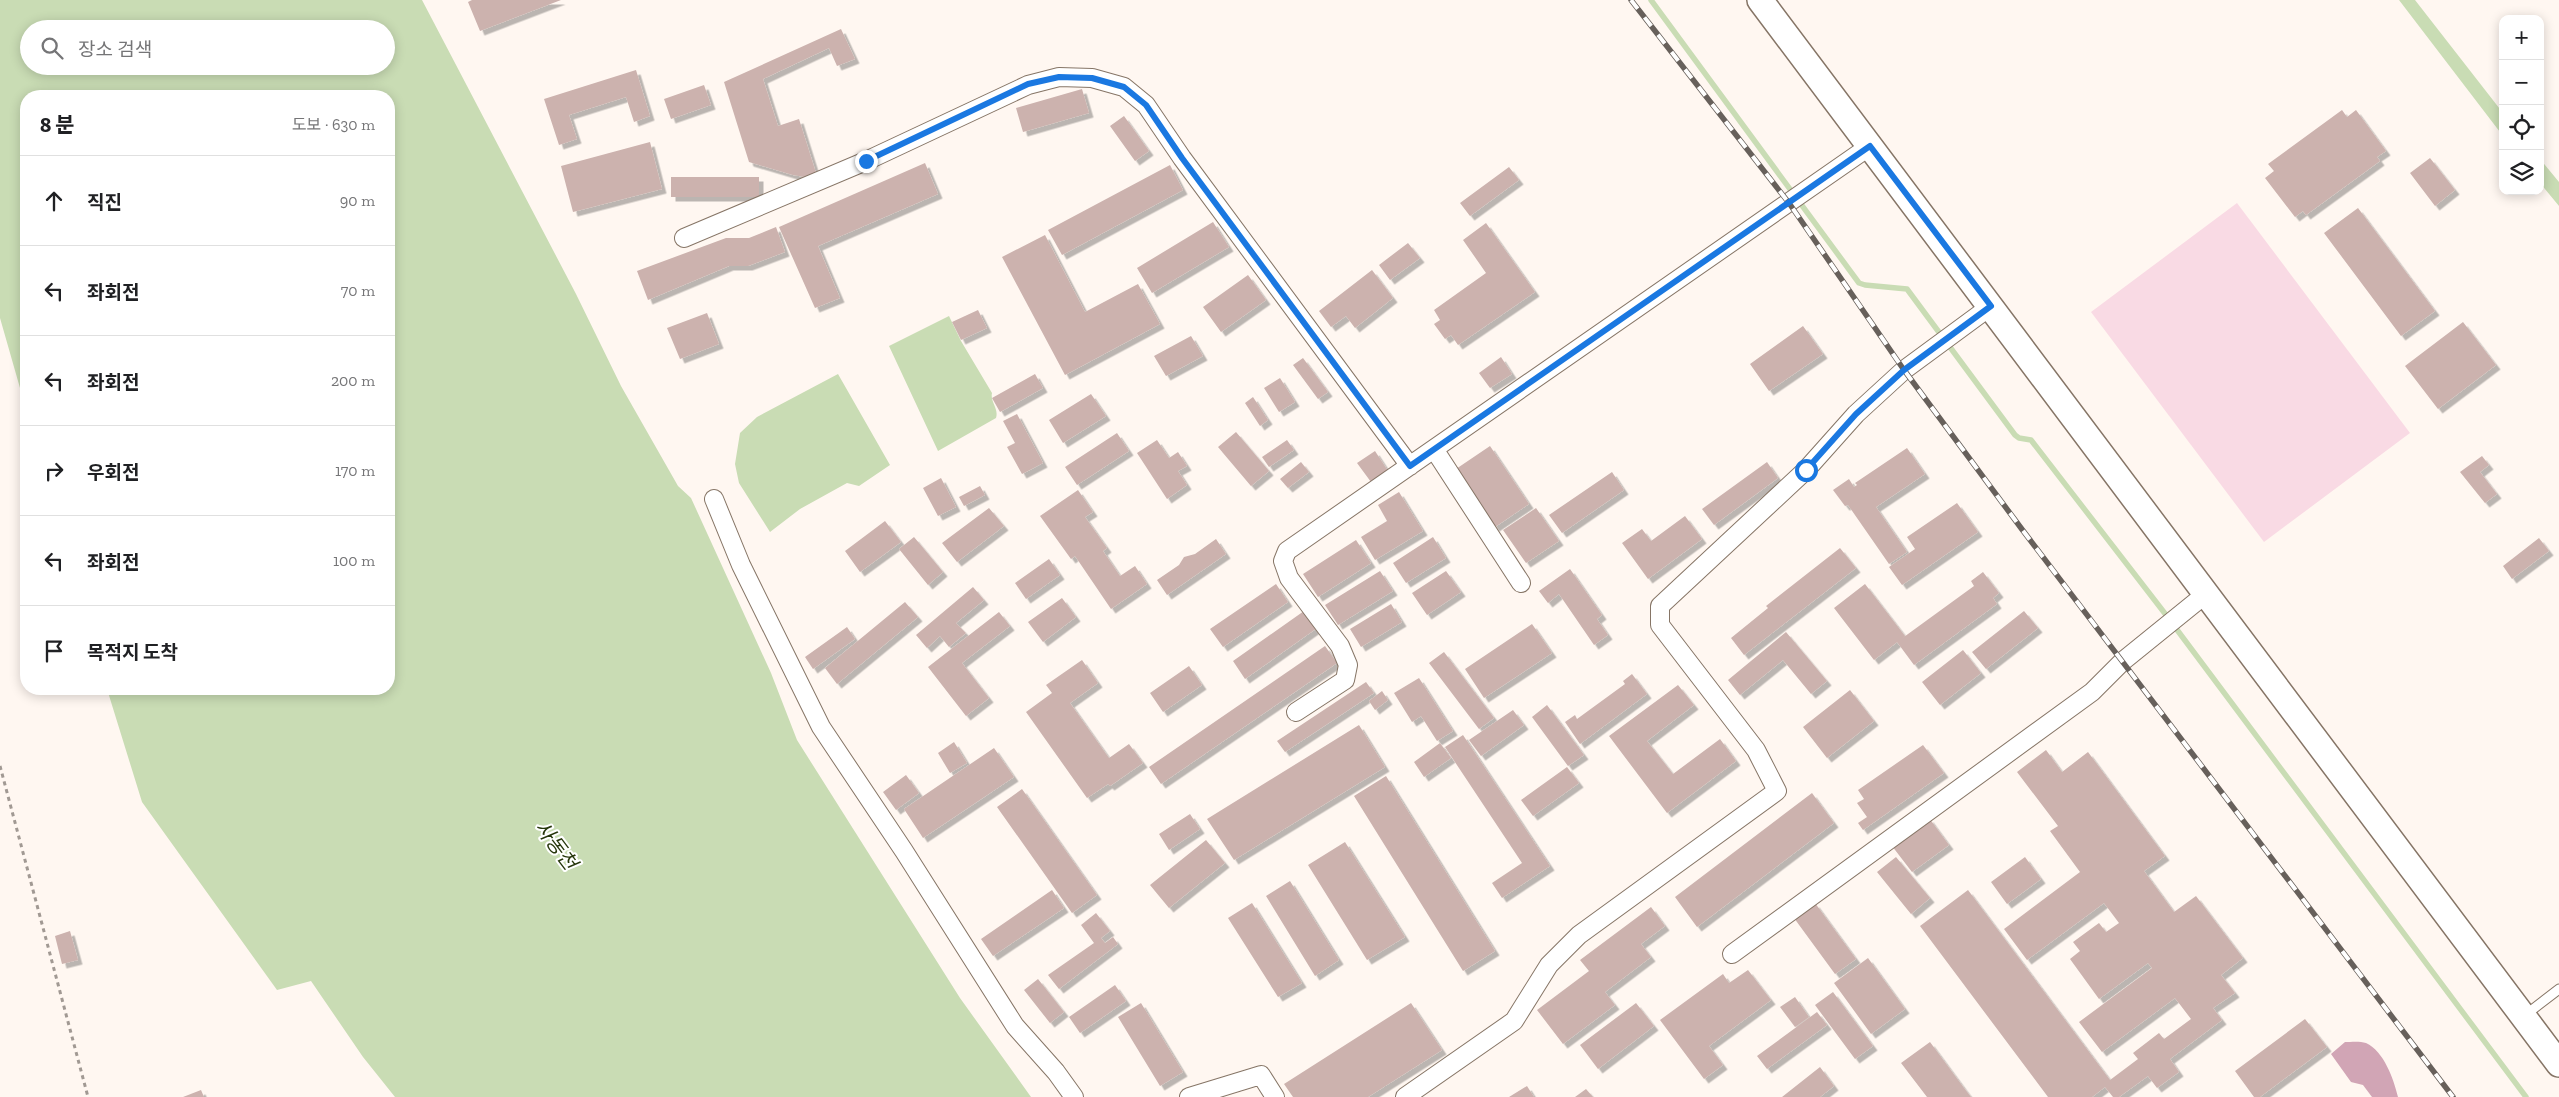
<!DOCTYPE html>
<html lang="ko">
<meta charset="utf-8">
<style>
:root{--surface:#fff;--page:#f6f6f6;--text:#202124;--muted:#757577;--line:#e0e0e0}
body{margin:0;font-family:"Zilla Slab","Noto Sans KR",serif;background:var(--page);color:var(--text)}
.controls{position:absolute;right:15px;top:15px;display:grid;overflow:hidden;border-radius:10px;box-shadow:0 2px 12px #0003}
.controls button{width:45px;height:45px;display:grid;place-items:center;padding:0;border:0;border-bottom:1px solid var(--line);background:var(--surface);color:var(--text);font:25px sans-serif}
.stop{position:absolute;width:15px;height:15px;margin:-11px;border:4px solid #1a78e1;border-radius:50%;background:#fff}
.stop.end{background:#1a78e1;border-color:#fff;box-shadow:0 1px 5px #0008}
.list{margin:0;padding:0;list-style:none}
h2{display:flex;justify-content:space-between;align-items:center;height:65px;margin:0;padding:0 20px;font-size:21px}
h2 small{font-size:16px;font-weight:400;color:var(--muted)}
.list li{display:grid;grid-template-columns:32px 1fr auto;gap:15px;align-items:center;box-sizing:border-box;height:90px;padding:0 20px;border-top:1px solid var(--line)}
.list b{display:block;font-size:19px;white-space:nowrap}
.list em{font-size:16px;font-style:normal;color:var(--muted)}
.icon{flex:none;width:28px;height:28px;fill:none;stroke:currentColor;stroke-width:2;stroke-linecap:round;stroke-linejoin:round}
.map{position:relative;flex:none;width:2559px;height:1097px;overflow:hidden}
.search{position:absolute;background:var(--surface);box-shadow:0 2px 12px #0003;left:20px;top:20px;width:375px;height:55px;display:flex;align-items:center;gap:12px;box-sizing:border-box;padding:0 18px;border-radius:28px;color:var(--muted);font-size:19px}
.panel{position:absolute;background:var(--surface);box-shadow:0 2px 12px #0003;left:20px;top:90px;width:375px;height:605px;border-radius:20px}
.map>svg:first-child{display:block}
.green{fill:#f9dae4}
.forest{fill:#d1a5b5}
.water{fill:#c9dcb4;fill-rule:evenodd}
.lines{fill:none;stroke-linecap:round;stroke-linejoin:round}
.stream{stroke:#c9dcb4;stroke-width:5.5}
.building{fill:#ccb2ae;filter:url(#shadow)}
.service-casing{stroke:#867566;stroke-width:11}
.minor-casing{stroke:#867566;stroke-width:20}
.secondary-casing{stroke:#867566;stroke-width:28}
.path{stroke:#a19993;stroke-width:3;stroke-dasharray:4 4;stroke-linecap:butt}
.service{stroke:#fff;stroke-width:9}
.minor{stroke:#fff;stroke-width:18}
.secondary{stroke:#fff;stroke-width:25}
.rail-casing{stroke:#67605b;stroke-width:5.5}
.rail{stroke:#fff;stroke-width:4;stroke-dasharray:11;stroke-linecap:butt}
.route{stroke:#1a78e1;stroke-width:6}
.labels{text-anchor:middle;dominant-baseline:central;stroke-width:4;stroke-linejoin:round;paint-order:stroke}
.water-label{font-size:20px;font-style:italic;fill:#26360b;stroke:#fff}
</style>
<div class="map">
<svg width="2559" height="1097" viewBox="0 0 2559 1097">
<defs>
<filter id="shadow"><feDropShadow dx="4.5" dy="4.5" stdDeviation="0" flood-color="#0004"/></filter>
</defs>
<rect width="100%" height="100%" fill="#fff7f1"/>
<path class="green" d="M2237 203 2410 433 2264 542 2091 312Z"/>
<path class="forest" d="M2345 1042C2351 1042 2360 1041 2366 1043 2384 1051 2394 1080 2398 1097H2372L2363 1085 2351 1082 2331 1054Z"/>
<path class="water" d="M0 0H422L576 294 621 386 678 486 691 498 771 673 797 740 960 998 1031 1097H395L363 1057 311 981 277 990 142 802 107 689H389V96H26V409L0 318ZM29 29H386V66H29Z
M2399 0H2415L2503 113V136Z
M2540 159 2559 182V206L2540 183Z
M949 316 961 341 992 393C990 402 999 408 996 418L938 451 889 346Z
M838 374 890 465 859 486 847 483 800 509 770 532 739 483 735 464 740 433 757 417Z"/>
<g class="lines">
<path class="stream" d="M1651 0 1859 283 1865 285 1907 289 2015 435 2019 438 2031 440 2163 611 2526 1097"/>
</g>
<path class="building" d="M472 0H561L480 31 468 2Z
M841 29 855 59 837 66 829 48 763 79 778 126 799 119 816 173 805 177 793 175 749 162 724 82Z
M636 70 650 116 634 122 626 97 569 115 577 139 559 145 544 99Z
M704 85 711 105 671 119 664 99Z
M1082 89 1089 113 1023 132 1016 108Z
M2342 110 2347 117 2356 110 2386 151 2377 157 2380 161 2306 215 2303 211 2295 217 2265 178 2274 171 2268 164Z
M1124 116 1149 151 1135 161 1110 126Z
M650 142 662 189 573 212 561 166Z
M2430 158 2455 190 2435 206 2410 173Z
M925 163 938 194 818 246 840 298 815 308 779 227Z
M1170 165 1183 190 1062 255 1048 230Z
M1509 167 1519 180 1470 216 1460 203Z
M671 177H759V197H671Z
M2358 208 2435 311 2401 336 2324 233Z
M1213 222 1229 247 1152 293 1137 268Z
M1486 223 1535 292 1458 345 1451 335 1445 339 1434 324 1440 320 1434 310 1486 273 1463 240Z
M776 227 785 252 748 266H729L648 300 637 271 726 238H749Z
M1045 235 1085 312 1138 284 1160 324 1065 375 1002 257Z
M1408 243 1420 258 1390 280 1379 265Z
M1372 270 1393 298 1355 328 1346 316 1331 327 1319 311Z
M1248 275 1266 300 1221 332 1203 307Z
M978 310 987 328 961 340 952 322Z
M707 313 719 344 680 359 667 328Z
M2463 322 2496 365 2438 409 2405 366Z
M1803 326 1823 354 1769 391 1750 364Z
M1191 336 1203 356 1166 376 1154 356Z
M1501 357 1512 374 1490 388 1479 373Z
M1303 358 1328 392 1318 399 1293 365Z
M1035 374 1043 388 1000 412 992 398Z
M1280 378 1295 402 1279 412 1264 388Z
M1091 394 1106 416 1063 443 1049 420Z
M1253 397 1268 420 1260 426 1245 403Z
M1017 414 1043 463 1022 474 1007 447 1015 443 1003 421Z
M1236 432 1269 471 1251 486 1218 447Z
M1117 433 1129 451 1077 485 1065 467Z
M1157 440 1169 458 1178 452 1187 466 1178 471 1187 485 1167 499 1137 453Z
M1287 440 1294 450 1269 467 1262 457Z
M1490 446 1529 504 1495 527 1456 469Z
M1907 448 1925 474 1876 507 1907 552 1889 564 1848 505 1845 506 1833 490 1849 479 1854 487 1857 485 1855 483Z
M1375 451 1388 471 1371 482 1357 463Z
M2482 456 2489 465 2480 472 2497 494 2485 503 2460 472Z
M1301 462 1309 472 1288 488 1280 479Z
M1767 462 1778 478 1714 525 1702 509Z
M1612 472 1624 490 1562 533 1549 515Z
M941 478 956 507 938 516 923 488Z
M980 486 985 495 964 506 959 497Z
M1078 490 1093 512 1085 517 1107 548 1103 551 1120 576 1135 566 1147 584 1111 609 1075 556 1071 559 1040 516Z
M1399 492 1423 531 1375 560 1361 537 1387 521 1378 505Z
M1957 503 1978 532 1902 585 1889 567 1915 549 1907 537Z
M989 508 1004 526 957 562 942 543Z
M1536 508 1559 541 1526 563 1503 530Z
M1685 516 1702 539 1648 579 1622 543 1642 529 1651 541Z
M885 521 901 542 860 572 845 551Z
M914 537 943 572 928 585 899 549Z
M1433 537 1446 558 1406 583 1393 563Z
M2539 538 2549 551 2512 579 2503 566Z
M1216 539 1226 554 1167 595 1157 580 1179 565 1184 557 1195 554Z
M1356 540 1371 563 1318 597 1303 574Z
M1840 548 1856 568 1744 655 1731 638 1768 608 1766 606Z
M1049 559 1060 575 1026 599 1015 583Z
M1570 569 1602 615 1597 619 1608 635 1594 645 1559 594 1548 603 1539 591Z
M1380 571 1393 591 1338 625 1325 605Z
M1446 571 1461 592 1427 615 1412 593Z
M1983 572 1999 593 1993 598 1997 604 1914 665 1897 642 1974 586 1971 581Z
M1276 584 1288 602 1223 647 1210 629Z
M1865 584 1905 636 1874 660 1834 608Z
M973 587 984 600 956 623 966 633 949 647 940 636 927 648 916 635Z
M1062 598 1076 617 1043 642 1028 622Z
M905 602 918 617 837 684 825 668Z
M1391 604 1402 622 1361 647 1350 629Z
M1304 611 1317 628 1245 679 1233 661Z
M2024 611 2038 628 1986 669 1972 652Z
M999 612 1010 626 962 663 989 698 966 716 928 667Z
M1532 624 1552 653 1484 698 1465 669Z
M847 627 855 639 813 669 805 657Z
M1786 632 1827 681 1811 694 1783 660 1740 695 1728 680Z
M1325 646 1337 663 1161 784 1149 767Z
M1963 650 1981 673 1940 705 1922 682Z
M1444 652 1494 718 1479 729 1429 663Z
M1082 660 1098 683 1070 703 1109 758 1129 744 1143 763 1110 786 1108 784 1087 798 1026 712 1052 693 1046 685Z
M1189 666 1202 685 1163 712 1150 693Z
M1632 674 1647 694 1580 744 1565 722 1575 715 1577 719 1625 684 1623 681Z
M1419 678 1453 731 1437 741 1421 716 1412 722 1394 693Z
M1366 682 1374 693 1285 752 1277 741Z
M1678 685 1694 705 1647 741 1673 774 1720 739 1736 761 1667 813 1609 736Z
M1850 690 1874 721 1827 758 1803 727Z
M1382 691 1388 700 1375 710 1369 701Z
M1547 705 1584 755 1568 766 1532 717Z
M1513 710 1524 725 1481 756 1469 740Z
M1359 725 1385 767 1234 860 1207 819Z
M1463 735 1550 866 1502 898 1492 883 1522 863 1445 747Z
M954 742 967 763 950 773 938 753Z
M1440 743 1451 758 1424 777 1414 762Z
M1923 745 1944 773 1863 830 1858 823 1867 817 1857 803 1864 799 1858 790Z
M994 748 1014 777 923 838 904 809Z
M2046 750 2062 772 2088 752 2165 856 2144 871 2174 912 2196 896 2243 958 2221 975 2235 993 2213 1008 2222 1020 2170 1059 2179 1072 2157 1088 2148 1076 2119 1097H2113L2105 1087 2092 1097H2048L1920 926 1968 890 2110 1080 2138 1059 2133 1053 2159 1033 2164 1039 2191 1019 2175 998 2102 1052 2079 1022 2152 968 2148 963 2099 999 2070 959 2080 951 2073 942 2099 923 2106 932 2119 923 2104 903 2027 960 2004 929 2080 872 2050 831 2058 826 2017 772Z
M1567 767 1579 783 1533 816 1521 800Z
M906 775 919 793 896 810 883 792Z
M1386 776 1495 951 1463 971 1354 796Z
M1022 789 1097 895 1072 913 997 807Z
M1812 793 1834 823 1697 927 1675 897Z
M1190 814 1200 829 1169 850 1159 834Z
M1929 818 1949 845 1912 872 1892 846Z
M1206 840 1225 863 1169 908 1150 885Z
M1345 842 1405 937 1367 960 1308 865Z
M1896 857 1930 898 1911 914 1877 872Z
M2025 857 2041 879 2007 904 1991 882Z
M1290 881 1339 960 1315 976 1266 896Z
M1052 890 1064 908 993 956 981 939Z
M1252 903 1302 983 1278 997 1228 918Z
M1815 903 1856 959 1835 974 1794 918Z
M1651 907 1665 926 1641 944 1651 957 1605 992 1615 1005 1563 1044 1537 1010 1589 971 1580 960Z
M1096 913 1110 931 1101 938 1105 943 1113 937 1118 944 1059 989 1048 975 1094 943 1081 925Z
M70 931 78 960 62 964 55 936Z
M1868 958 1905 1009 1871 1034 1834 983Z
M1748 970 1771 1000 1709 1046 1723 1065 1704 1079 1660 1020 1723 974 1729 983Z
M1038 979 1064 1012 1050 1023 1024 990Z
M1115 985 1126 1001 1080 1033 1069 1017Z
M1833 992 1873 1046 1855 1059 1815 1005Z
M1795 997 1809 1017 1795 1027 1780 1007Z
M1141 1003 1183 1072 1160 1086 1118 1017Z
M1411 1003 1442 1050 1368 1097H1293L1284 1084Z
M1636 1003 1654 1026 1598 1069 1580 1045Z
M1817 1012 1827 1025 1767 1069 1757 1056Z
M2305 1019 2327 1047 2260 1097H2254L2235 1071Z
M1930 1042 1964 1088 1971 1097H1927L1901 1063Z
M1820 1067 1834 1086 1820 1097H1782Z
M1527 1086 1534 1097H1509Z
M1586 1089 1593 1097H1575Z
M201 1090 204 1097H183Z"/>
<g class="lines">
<g class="service-casing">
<path id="service" d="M2524 1016 2559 989"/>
</g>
<g class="minor-casing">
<path id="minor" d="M684 238 866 161 1028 85 1059 77 1092 78 1124 87 1146 105 1182 158 1410 466
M1434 449 1521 583
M714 499 741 565 821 727 904 851 1015 1026 1056 1072 1074 1097
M1296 712 1345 680 1348 665 1340 646 1289 578 1283 561 1287 551 1870 146
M1732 954 2092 692 2123 661 2207 593
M1189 1097 1261 1075 1275 1097
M1405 1097 1514 1021 1549 965 1579 935 1777 791 1756 750 1660 625V606L1806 470 1856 414 1904 370 1991 306"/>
</g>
<g class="secondary-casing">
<path id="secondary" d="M1760 0 2559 1064"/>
</g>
<path class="path" d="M0 766 88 1097"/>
<use href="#service" class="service"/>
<use href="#minor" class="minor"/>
<use href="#secondary" class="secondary"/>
<g class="rail-casing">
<path id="rail" d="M1631 0 1789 203 1904 370 2021 528 2453 1097"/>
</g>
<use href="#rail" class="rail"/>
</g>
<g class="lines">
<path class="route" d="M866 161 1028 84 1059 77 1092 78 1124 87 1146 105 1182 158 1410 466 1870 146 1991 306 1904 370 1856 414 1806 470"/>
</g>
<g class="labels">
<g class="water-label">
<text transform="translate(556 845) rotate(53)">사동천</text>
</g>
</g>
</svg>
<div class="controls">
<button>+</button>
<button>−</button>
<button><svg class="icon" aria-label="locate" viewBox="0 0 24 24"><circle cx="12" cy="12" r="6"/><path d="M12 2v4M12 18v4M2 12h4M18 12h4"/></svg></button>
<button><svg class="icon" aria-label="layers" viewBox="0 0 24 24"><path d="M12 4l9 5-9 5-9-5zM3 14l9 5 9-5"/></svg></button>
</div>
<div class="stop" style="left:1806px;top:470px"></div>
<div class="stop end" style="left:866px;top:161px"></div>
<div class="search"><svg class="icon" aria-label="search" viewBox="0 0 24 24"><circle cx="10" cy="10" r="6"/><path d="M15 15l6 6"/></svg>장소 검색</div>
<section class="panel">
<h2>8 분<small>도보 · 630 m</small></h2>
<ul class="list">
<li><svg class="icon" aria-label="ahead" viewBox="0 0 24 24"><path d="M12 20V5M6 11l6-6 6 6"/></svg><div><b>직진</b></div><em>90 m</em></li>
<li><svg class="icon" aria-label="left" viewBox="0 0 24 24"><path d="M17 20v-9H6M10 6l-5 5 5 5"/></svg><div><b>좌회전</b></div><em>70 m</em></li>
<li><svg class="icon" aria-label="left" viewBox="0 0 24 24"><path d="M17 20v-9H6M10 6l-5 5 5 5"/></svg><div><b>좌회전</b></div><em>200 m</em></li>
<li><svg class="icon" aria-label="right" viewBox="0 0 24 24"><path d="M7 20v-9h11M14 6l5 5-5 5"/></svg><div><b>우회전</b></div><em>170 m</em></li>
<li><svg class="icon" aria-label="left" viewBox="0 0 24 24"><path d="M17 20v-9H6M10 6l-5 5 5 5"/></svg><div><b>좌회전</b></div><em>100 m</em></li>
<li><svg class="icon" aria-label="arrive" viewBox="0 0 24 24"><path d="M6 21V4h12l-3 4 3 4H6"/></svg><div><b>목적지 도착</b></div></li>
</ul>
</section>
</div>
